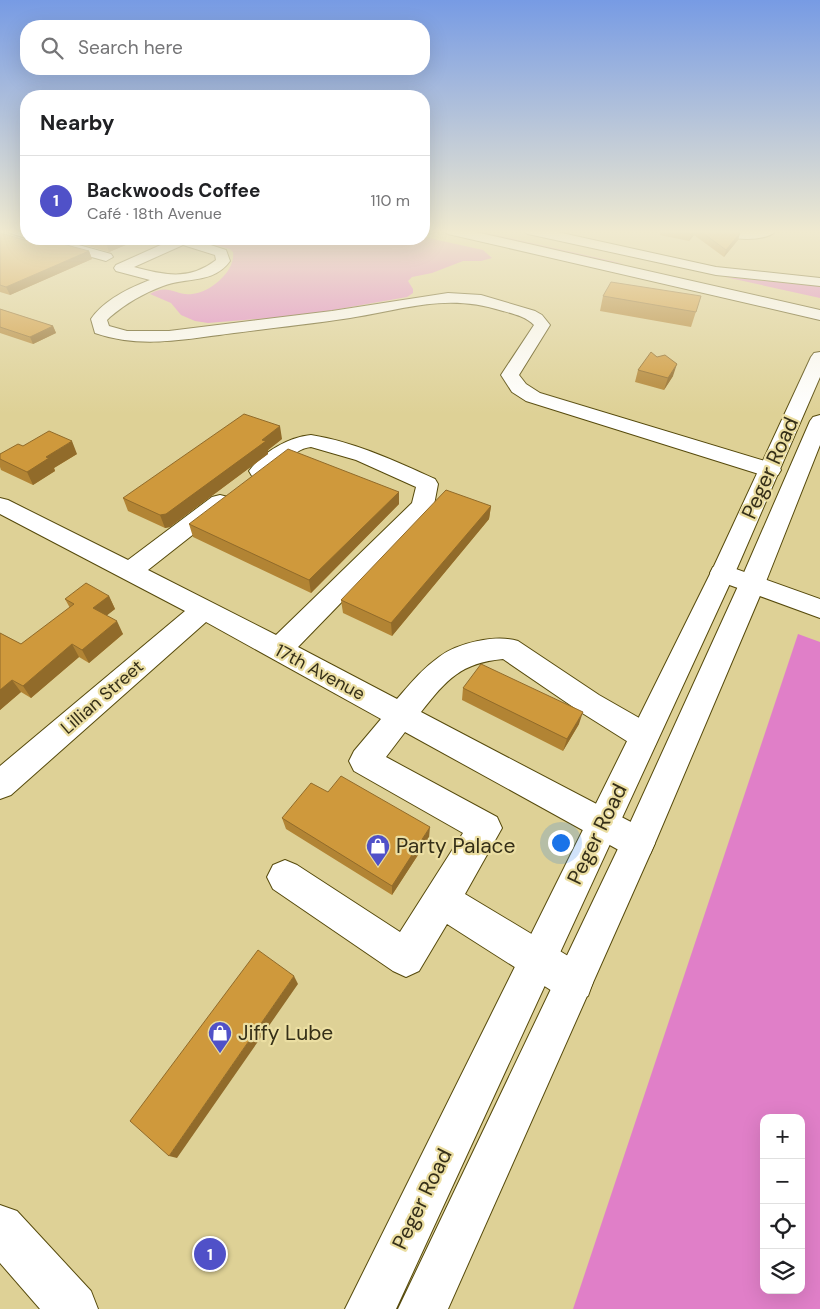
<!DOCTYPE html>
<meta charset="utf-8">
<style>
:root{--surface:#fff;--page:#f2f2f2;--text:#202124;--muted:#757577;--line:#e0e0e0;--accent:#5051c8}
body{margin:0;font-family:"DM Sans",sans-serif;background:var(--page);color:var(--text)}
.controls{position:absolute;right:15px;bottom:15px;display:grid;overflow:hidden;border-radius:10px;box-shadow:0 5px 20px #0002}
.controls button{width:45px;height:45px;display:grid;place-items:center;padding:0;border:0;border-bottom:1px solid var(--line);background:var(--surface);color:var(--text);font:25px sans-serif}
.you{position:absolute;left:560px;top:842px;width:18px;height:18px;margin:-12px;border:4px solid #fff;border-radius:50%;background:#1a73e8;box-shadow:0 0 0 8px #1a73e833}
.badge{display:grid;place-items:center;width:32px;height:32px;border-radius:50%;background:var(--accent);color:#fff;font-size:16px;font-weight:700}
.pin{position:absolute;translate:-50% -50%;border:2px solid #fff;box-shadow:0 1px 5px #0006}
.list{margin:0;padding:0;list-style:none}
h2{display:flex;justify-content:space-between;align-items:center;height:65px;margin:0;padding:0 20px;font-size:21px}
h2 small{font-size:16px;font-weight:400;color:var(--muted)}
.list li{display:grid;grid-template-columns:32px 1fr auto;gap:15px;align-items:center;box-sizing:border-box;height:90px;padding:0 20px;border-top:1px solid var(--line)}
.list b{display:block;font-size:19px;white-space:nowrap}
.list p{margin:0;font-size:16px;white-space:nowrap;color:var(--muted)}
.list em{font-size:16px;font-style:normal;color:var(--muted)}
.icon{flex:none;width:28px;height:28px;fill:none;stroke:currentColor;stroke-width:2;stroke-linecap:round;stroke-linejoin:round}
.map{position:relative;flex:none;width:820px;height:1309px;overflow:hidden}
.search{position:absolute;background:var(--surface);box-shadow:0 5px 20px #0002;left:20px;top:20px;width:410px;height:55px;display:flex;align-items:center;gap:12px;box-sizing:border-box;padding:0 18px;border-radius:20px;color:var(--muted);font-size:19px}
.panel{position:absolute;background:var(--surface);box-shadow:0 5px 20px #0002;left:20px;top:90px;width:410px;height:155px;border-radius:20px}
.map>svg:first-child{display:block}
.green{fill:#e07fc8;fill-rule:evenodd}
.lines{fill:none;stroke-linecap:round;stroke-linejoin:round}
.minor-casing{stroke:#564a0c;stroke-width:2}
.major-casing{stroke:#564a0c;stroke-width:2}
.path{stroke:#847b53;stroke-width:2;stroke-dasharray:2 1;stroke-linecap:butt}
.minor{fill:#fff;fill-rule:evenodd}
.major{fill:#fff;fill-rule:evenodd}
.wall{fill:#b28434}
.shaded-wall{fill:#916b2a}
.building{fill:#cf993c;stroke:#916b2a}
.labels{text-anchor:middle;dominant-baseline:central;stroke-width:4.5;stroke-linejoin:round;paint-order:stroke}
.street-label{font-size:18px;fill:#352f18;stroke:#ebdea2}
.near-street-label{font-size:21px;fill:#352f18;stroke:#ebdea2}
.near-poi-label{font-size:21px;fill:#352f18;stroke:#ebdea2;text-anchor:start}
</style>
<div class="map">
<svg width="820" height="1309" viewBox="0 0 820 1309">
<rect width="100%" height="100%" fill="#ded196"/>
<path class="green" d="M461 230H474L624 264 590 259Z
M424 237 483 250 492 258 481 261H463L432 273 412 277 408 281 413 289V293L407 297 305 315 208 323 195 321 181 315 171 303 150 294C169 283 175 296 192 294 210 293 236 271 233 252L230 249 191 239H424Z
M725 277 820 286V298Z
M798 634 820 642V1309H573ZM764 1118H801V1290H764Z"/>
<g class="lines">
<g class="minor-casing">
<path id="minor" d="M9 230H26V238L10 233Z
M522 230H548L716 267 820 278V286L716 275 528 234Z
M714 230H777C766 243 725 241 714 230Z
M36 239H57L111 254 113 257 106 261 38 242Z
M174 239H192L226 250 230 261C214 284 186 277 163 286 144 293 125 304 110 317L107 320 109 326 127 331H169L332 311 448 293 481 295 535 311 542 315 550 325 519 375 526 384 540 393 778 465 781 470 778 475 770 476 762 475 526 401 512 392 501 375 534 325C526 317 514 314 503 311 446 293 407 309 350 318 311 324 272 328 234 333 186 339 141 349 95 333L91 319C104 300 129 288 150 280L116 271 114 268 116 265ZM183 245 215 255 216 260C189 281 164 275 134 267Z
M311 435C355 442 395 461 435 479L438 484 434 505 431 510 298 647 397 699C410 684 422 669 439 657 457 643 496 634 518 641L599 695 655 727 659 736 655 745 644 749 633 745 579 711 503 659C461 663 447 679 421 712L650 832 655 843 650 854 638 859 626 854 405 732 386 757 497 817 502 828 465 894 588 968 593 982 588 996 574 1001 560 996 447 924 419 971 406 977 393 971 273 889 267 877 273 865 285 860 297 865 400 932 463 833 354 771 349 761 354 751 381 719 206 622 11 795 0 799V766L185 611 0 514V498L8 500 128 560 212 497 220 495 228 497 231 502 228 507 148 570 276 635 412 503 416 487 356 460 311 447C288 449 276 481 252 476L249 471C263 452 289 437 311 435Z
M722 564 820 599V618L713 579 710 573 713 567Z
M0 1205 17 1211 91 1291 98 1309H40L0 1263Z"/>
</g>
<g class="major-casing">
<path id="major" d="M442 230H467L820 310V320L448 234Z
M820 352V377L738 566 396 1309H345L714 566 811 357 814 353Z
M820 415V445L765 584 655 843 448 1309H398L626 832 739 584 810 421 813 417Z"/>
</g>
<path class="path" d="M424 232 433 234"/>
<use href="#minor" class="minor"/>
<use href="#major" class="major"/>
</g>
<path class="wall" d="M661 230H729L740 233 738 240 724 257 694 235 689 241 660 235Z
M0 233 28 241 89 251 92 259 10 295 0 292Z
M63 239H140L109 252Z
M603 296H701L691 327 600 311Z
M0 309 53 326 56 333 33 344 0 333Z
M638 370 673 376 664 390 635 382Z
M282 439 268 450V454L170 527 165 528 128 511 123 498Z
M23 446 77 454 54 468 55 471 33 485 1 470 0 467V454Z
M399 492V504L311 593 193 537 189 524Z
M491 506 489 519 392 636 343 613 341 600Z
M109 596 115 609 106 615 123 634 89 663 79 657 31 698 21 692 0 710V633L21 644 70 608 65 599Z
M463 688 579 724 563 751 462 700Z
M328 792 429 838 392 895 286 829 282 818Z"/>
<path class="shaded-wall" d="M694 230H696L694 235 689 241 691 234Z
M740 233 738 240 724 257 726 250Z
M105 239H140L109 252Z
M89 251 92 259 10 295 6 287Z
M53 326 56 333 33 344 30 337Z
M677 364 673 376 664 390 668 378Z
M280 426 282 439 268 450V454L170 527 165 528 160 515Z
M72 441 77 454 54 468 55 471 33 485 27 472 46 457Z
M399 492V504L311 593 309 580Z
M491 506 489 519 392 636 391 623Z
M109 596 115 609 100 621 93 608Z
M117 621 123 634 89 663 82 650Z
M72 644 79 657 31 698 23 686Z
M12 680 21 692 0 710V690Z
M583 712 579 724 563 751 567 739Z
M430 827 429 838 392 895V886Z
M294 976 298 984 177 1158 169 1156Z"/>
<path class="building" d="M674 230H694L691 234Z
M699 230H729L740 233 726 250Z
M0 233 28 241 33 239H44L89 251 6 287 0 285Z
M611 282 701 296 696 312 603 296Z
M0 309 53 326 30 337 0 327Z
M651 352 657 357 665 355 677 364 668 378 638 370Z
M244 414 280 426 262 440 266 441 166 514 160 515 123 498Z
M49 431 72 441 46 457 49 458 27 472 0 459V454L18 444 23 446Z
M288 449 399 492 309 580 189 524Z
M446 490 491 506 391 623 341 600Z
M86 583 109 596 93 608 117 621 82 650 72 644 23 686 12 680 0 690V633L21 644 74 604 65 599Z
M481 664 583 712 567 739 463 688Z
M341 776 430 827 392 886 282 818 311 783 328 792Z
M258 950 294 976 169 1156 130 1121Z"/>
<linearGradient id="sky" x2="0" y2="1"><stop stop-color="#779be4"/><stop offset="0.56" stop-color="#f0ead0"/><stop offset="1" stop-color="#f0ead0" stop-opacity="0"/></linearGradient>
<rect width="820" height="414" fill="url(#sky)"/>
<defs>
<g id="shop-pin" transform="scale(1.25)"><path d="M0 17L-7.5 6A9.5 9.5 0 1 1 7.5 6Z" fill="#5051c8" stroke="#ebdea2"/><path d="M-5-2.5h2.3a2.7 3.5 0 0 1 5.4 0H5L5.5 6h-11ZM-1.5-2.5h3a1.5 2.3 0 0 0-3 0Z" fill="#fff"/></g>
</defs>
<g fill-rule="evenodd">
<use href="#shop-pin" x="378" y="846"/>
<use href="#shop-pin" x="220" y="1033"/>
</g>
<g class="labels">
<g class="street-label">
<text transform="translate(320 672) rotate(28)">17th Avenue</text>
<text transform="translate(102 697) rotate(-41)">Lillian Street</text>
</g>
<g class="near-street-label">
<text transform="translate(770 468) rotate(-66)">Peger Road</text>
<text transform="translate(597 834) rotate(-64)">Peger Road</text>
<text transform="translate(422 1199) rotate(-64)">Peger Road</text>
</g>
<g class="near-poi-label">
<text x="396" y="846">Party Palace</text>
<text x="238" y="1033">Jiffy Lube</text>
</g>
</g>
</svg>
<div class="controls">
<button>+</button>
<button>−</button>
<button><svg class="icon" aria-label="locate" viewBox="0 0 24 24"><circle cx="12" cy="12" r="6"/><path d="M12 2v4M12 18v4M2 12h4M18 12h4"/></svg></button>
<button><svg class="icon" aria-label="layers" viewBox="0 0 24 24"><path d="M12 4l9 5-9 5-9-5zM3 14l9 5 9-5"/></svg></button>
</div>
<div class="you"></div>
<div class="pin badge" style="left:210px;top:1254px">1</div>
<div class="search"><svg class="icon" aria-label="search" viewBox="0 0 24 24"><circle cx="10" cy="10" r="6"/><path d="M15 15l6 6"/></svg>Search here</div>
<section class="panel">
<h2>Nearby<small></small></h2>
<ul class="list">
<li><span class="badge">1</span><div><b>Backwoods Coffee</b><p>Café · 18th Avenue</p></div><em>110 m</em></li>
</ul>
</section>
</div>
